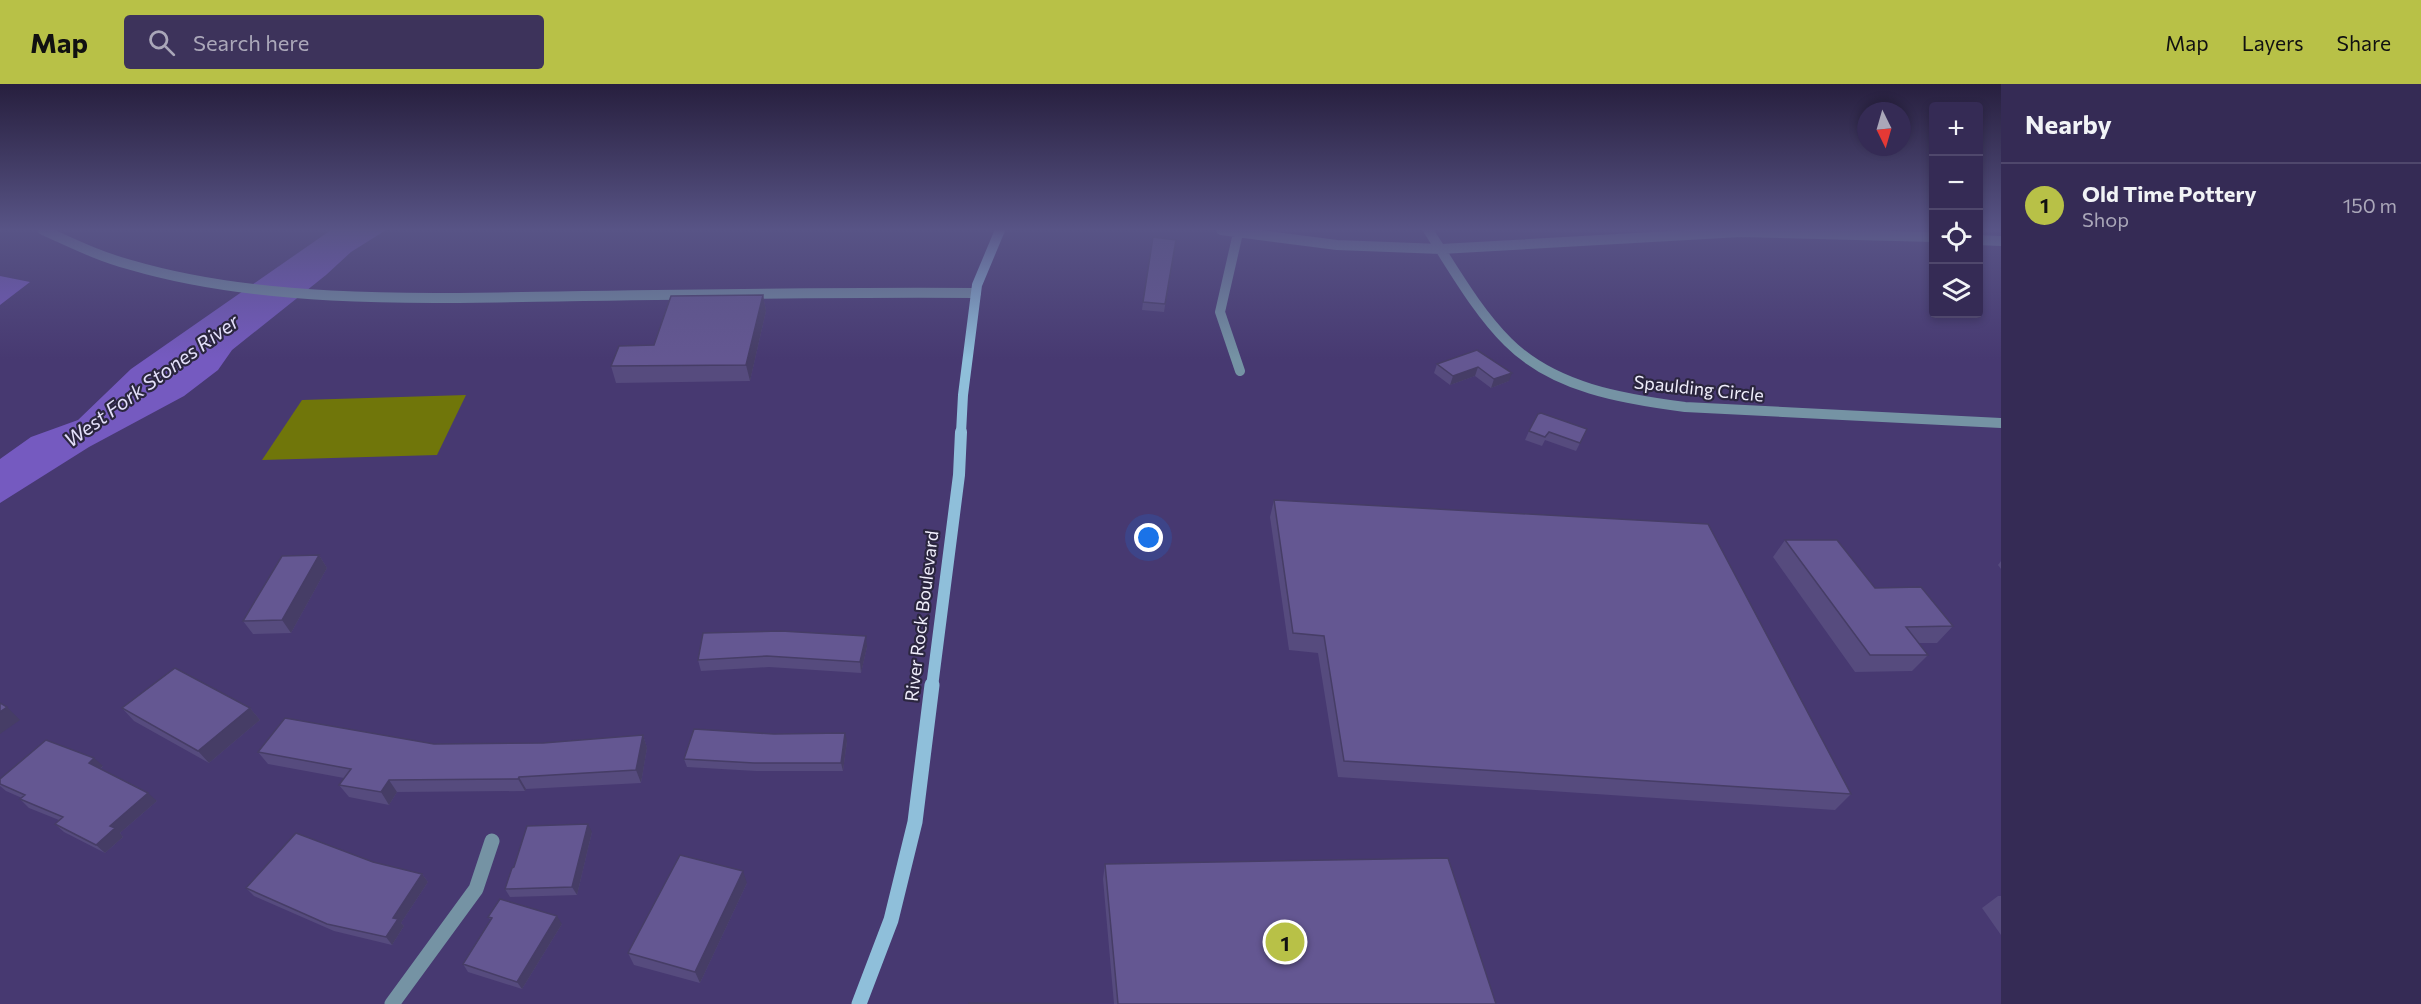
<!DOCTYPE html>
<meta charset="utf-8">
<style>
:root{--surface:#352b55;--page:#3d335b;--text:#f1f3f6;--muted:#aaa7b9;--line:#4f476c;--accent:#b8c147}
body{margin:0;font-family:Commissioner,sans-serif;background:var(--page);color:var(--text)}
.controls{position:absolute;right:18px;top:18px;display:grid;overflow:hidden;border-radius:6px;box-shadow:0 3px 9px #0003}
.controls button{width:54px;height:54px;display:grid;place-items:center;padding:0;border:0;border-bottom:2px solid var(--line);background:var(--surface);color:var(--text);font:30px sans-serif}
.compass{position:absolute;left:1857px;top:18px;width:54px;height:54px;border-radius:50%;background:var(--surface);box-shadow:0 3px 9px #0003;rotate:175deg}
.you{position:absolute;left:1149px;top:454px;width:21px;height:21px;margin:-15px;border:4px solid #fff;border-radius:50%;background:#1a73e8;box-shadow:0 0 0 9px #1a73e833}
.badge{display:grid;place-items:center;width:39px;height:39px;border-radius:50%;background:var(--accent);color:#111;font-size:20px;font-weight:700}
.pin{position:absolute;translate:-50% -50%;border:3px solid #fff;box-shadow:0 2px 6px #0006}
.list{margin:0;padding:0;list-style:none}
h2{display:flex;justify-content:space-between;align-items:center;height:78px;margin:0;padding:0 24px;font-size:26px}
h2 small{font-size:20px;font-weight:400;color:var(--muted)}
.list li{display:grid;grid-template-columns:39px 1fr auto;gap:18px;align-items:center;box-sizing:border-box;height:84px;padding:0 24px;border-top:2px solid var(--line)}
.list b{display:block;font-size:22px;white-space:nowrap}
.list p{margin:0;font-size:20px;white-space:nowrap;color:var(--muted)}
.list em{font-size:20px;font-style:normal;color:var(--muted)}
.icon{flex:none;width:33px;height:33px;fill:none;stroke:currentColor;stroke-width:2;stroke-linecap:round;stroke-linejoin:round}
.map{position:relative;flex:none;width:2001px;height:920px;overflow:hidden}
header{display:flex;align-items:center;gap:36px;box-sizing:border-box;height:84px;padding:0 30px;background:var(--accent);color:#111}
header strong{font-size:28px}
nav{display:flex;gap:33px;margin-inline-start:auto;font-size:21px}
.search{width:420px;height:54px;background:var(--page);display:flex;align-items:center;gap:15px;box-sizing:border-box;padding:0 21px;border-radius:6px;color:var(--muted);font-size:22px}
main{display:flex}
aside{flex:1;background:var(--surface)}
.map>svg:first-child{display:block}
.green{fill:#70760a}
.water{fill:#755ac0}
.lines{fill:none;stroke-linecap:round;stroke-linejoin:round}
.street-far1{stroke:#7593a4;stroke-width:10}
.street{stroke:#7593a4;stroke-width:15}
.secondary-far2{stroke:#8fbfda;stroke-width:10}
.secondary-far1{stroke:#8fbfda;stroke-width:12}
.secondary{stroke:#8fbfda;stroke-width:15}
.wall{fill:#564b7e}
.shaded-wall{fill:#463d66}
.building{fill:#645792;stroke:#463d66;stroke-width:1.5}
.labels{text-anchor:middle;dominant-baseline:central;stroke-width:4.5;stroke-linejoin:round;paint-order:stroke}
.street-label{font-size:18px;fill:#f0eefc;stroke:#2b263f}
.water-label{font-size:20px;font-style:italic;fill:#e4e0fb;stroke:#2b263f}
</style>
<header>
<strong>Map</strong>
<div class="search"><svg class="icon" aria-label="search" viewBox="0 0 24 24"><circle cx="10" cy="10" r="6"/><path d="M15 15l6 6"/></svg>Search here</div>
<nav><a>Map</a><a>Layers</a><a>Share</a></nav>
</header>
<main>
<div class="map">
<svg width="2001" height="920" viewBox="0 0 2001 920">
<rect width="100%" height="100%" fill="#473971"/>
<path class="green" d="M466 311 437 371 262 376 302 316Z"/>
<path class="water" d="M331 146H386L351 168 326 191 232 266 218 286 184 312 89 363 0 419V375L31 353 78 336 131 285Z
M0 192 30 198 0 221Z"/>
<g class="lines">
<path class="street-far1" d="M43 146C72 159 100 173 131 181 271 222 438 214 583 212 714 210 845 208 976 209
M1221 146 1337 161 1441 165 1741 148 1934 153
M1428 146C1453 184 1476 226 1508 258 1554 304 1623 315 1685 323L2001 339
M1238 149 1220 228 1240 287
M1978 156 2001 157"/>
<path class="street" d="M392 920 476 805 492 757"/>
<path class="secondary-far2" d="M961 349 963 311 977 201 1000 146"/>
<path class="secondary-far1" d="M932 603 959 391 961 348"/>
<path class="secondary" d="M859 920 891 836 915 738 932 601"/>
</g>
<path class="wall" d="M1176 156 1164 228 1142 226 1143 218Z
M763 211 766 227 750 297 616 299 611 282Z
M1477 266 1509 297 1491 304 1475 292 1450 301 1434 289 1437 280Z
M1587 345 1576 367 1545 356 1542 362 1525 356 1529 347Z
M1274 416 1851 710 1835 726 1338 693 1318 569 1289 566 1270 433Z
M1785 456 1875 504 1953 542 1937 559H1919L1928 571 1912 587 1855 588 1773 473Z
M319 471 327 484 291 549 253 550 243 537Z
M2001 477V485L1998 481Z
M867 563 861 589 769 583 701 587 698 576Z
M122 624H250L260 636 209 679 134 637Z
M643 651 647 664 641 699 526 705 525 707 397 708 389 721 349 713 339 701 344 694 268 680 258 668 434 660 543 659Z
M847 657 843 687H756L687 683 684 675Z
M103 682 100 685 157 717 120 749 123 753 105 769 64 748 55 740 59 736 29 724 20 715 22 714 6 707 0 702V695Z
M592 748 577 811 510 813 505 805 514 783Z
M373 778 422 790 428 798 401 839 404 842 392 861 334 847 254 812 246 804Z
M1105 780 1496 920H1114L1103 795Z
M747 799 700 899 634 881 628 869Z
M1998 812H2001V851L1982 824Z
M488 833 562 840 522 905 468 888 463 880 491 836Z"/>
<path class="shaded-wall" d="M763 211 766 227 750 297 746 281Z
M1478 283 1475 292 1450 301 1453 292Z
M1512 289 1509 297 1491 304 1494 295Z
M319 471 327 484 291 549 282 536Z
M866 552 867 563 861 589 860 578Z
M7 623 20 636 0 650V628Z
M250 624 260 636 209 679 198 667Z
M845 649 847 657 843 687 841 679Z
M643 651 647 664 641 699 636 686Z
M94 674 103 682 97 687 89 679Z
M519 693 526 705 525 707 518 695Z
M389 696 397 708 389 721 381 708Z
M148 709 157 717 120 749 123 753 105 769 96 761 110 742Z
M588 740 592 748 577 811 572 803Z
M743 787 747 799 700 899 695 888Z
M422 790 428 798 401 839 404 842 392 861 386 853 393 834Z
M557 832 562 840 522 905 517 898Z"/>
<path class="building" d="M1153 153 1176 156 1165 220 1143 218Z
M763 211 746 281 611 282 619 262 654 261 671 212Z
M1477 266 1512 289 1494 295 1478 283 1453 292 1437 280Z
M1541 329 1587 345 1580 359 1549 348 1545 353 1529 347 1538 330Z
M1274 416 1708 440 1851 710 1344 677 1324 552 1293 549Z
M1785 456H1837L1875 504 1921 503 1953 542 1906 543 1928 571H1870Z
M319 471 282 536 243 537 282 472Z
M781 547 866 552 860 578 767 572 698 576 703 549Z
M175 584 250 624 198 667 122 624Z
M0 619 7 623 0 628Z
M285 634 434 660 543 659 643 651 636 686 519 693 518 695 389 696 381 708 339 701 351 685 258 668Z
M694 645 774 650 845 649 841 679H754L684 675Z
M46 656 94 674 89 679 148 709 110 742 115 744 96 761 55 740 63 733 20 715 25 711 0 700V695Z
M588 740 572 803 505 805 512 784 514 783 527 742Z
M296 749 373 778 422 790 393 834 398 835 386 853 327 840 246 804Z
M680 771 743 787 695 888 628 869Z
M1448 774 1496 920H1118L1105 780Z
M500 815 557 832 517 898 463 880 492 834 488 833Z
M969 919 1099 920H969Z"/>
<linearGradient id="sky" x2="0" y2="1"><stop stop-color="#271f3e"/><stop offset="0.53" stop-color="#585486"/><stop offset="1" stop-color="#585486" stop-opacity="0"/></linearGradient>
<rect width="2001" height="275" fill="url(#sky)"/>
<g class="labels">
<g class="street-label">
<text transform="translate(1699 304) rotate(6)">Spaulding Circle</text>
<text transform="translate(921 532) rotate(-83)">River Rock Boulevard</text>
</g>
<g class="water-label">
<text transform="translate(151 296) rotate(-36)">West Fork Stones River</text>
</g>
</g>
</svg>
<div class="controls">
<button>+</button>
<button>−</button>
<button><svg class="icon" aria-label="locate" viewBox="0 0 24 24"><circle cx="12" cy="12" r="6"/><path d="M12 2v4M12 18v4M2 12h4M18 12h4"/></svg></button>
<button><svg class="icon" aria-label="layers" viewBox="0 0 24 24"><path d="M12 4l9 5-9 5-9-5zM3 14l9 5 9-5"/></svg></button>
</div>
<svg class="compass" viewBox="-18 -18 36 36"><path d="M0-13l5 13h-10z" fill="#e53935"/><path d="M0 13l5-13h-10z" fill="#aaa7b9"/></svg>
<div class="you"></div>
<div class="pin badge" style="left:1285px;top:858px">1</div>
</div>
<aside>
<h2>Nearby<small></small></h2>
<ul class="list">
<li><span class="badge">1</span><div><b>Old Time Pottery</b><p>Shop</p></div><em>150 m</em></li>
</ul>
</aside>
</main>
